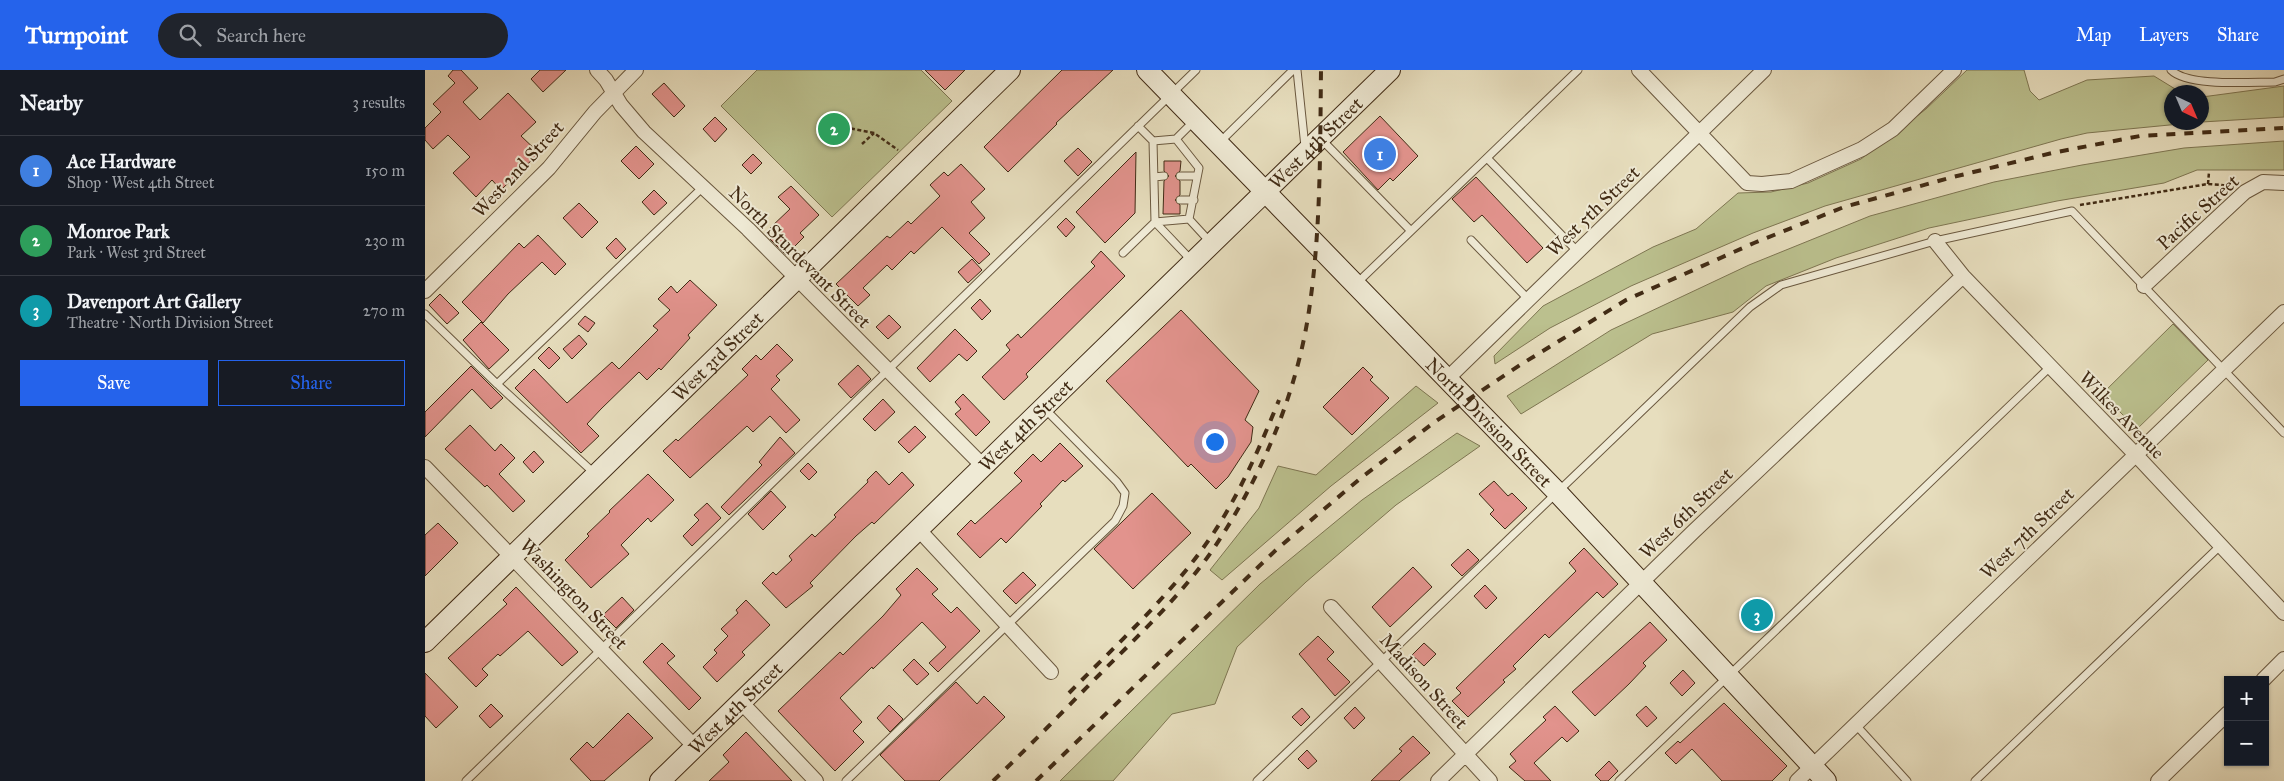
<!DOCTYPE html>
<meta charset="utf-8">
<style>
:root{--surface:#171b24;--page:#20242c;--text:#f1f3f6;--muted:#9ea1a6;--line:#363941;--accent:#2563eb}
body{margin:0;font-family:"IM FELL Great Primer",serif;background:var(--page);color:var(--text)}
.controls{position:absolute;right:15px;bottom:15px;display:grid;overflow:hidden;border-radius:0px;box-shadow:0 1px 4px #0004}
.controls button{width:45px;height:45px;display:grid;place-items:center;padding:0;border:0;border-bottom:1px solid var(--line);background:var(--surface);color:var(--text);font:25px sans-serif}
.compass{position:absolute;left:1739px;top:15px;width:45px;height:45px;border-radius:50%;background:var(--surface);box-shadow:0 1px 4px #0004;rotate:136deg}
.you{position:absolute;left:789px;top:371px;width:18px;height:18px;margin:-12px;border:4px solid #fff;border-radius:50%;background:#1a73e8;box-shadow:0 0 0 8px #1a73e833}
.badge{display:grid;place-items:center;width:32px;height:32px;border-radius:50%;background:var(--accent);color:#fff;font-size:16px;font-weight:700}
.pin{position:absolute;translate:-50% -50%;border:2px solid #fff;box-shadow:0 1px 5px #0006}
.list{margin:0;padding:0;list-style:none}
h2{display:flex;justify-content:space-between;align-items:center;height:65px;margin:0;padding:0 20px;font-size:21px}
h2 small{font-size:16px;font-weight:400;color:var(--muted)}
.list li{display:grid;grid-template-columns:32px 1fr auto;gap:15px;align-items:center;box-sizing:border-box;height:70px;padding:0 20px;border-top:1px solid var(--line)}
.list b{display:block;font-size:19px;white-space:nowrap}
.list p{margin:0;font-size:16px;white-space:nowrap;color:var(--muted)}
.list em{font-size:16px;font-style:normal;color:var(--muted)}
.actions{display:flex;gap:10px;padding:15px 20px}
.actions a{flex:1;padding:11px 0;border:1px solid var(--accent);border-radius:0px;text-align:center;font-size:18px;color:var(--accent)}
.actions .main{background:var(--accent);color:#fff}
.icon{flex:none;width:28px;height:28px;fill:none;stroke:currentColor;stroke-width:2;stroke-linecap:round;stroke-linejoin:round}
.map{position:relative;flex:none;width:1859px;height:711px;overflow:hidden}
header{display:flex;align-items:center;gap:30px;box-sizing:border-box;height:70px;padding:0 25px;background:var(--accent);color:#fff}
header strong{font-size:24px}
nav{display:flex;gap:28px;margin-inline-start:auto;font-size:18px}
.search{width:350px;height:45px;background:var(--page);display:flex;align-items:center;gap:12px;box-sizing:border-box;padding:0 18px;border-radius:28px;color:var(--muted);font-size:19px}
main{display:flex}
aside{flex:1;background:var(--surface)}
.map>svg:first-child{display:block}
.green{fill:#bbc08e;stroke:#7e7652}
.building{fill:#e2938d;stroke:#412b15}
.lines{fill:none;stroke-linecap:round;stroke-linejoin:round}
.lane-casing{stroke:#6a583f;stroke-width:9}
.street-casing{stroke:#6a583f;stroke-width:16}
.secondary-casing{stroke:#412b15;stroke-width:22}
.path{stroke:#412b15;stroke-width:2.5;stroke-dasharray:4 2.5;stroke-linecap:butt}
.lane{stroke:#efead5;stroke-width:7}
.street{stroke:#efead5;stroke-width:14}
.secondary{stroke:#efead5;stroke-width:20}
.rail{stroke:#412b15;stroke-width:4;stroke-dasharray:9 9;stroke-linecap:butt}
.labels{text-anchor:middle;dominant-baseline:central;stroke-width:4;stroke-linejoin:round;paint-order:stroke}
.street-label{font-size:19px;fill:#412b15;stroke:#efead5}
</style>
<header>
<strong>Turnpoint</strong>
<div class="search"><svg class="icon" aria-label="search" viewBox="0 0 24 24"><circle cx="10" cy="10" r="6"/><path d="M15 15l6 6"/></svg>Search here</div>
<nav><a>Map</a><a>Layers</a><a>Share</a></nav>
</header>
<main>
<aside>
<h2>Nearby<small>3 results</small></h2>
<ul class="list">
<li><span class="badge" style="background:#3f7fe0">1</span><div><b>Ace Hardware</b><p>Shop · West 4th Street</p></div><em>150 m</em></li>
<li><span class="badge" style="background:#2e9e5b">2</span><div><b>Monroe Park</b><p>Park · West 3rd Street</p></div><em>230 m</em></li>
<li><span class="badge" style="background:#0f9aa8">3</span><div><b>Davenport Art Gallery</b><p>Theatre · North Division Street</p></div><em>270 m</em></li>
</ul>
<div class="actions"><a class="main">Save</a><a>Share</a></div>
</aside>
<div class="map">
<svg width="1859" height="711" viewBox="0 0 1859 711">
<rect width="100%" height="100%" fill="#e7debe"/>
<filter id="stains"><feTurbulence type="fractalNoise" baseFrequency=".004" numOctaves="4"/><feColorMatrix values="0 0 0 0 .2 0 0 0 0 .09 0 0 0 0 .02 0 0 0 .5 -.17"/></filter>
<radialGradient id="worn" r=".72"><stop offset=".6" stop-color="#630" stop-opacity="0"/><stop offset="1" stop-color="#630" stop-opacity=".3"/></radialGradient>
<path class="green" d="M332 0H496L527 31 407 147 296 36Z
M1542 0H1599L1605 21 1614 30 1662 10 1729 6 1755 22H1746V52L1765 53 1662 63 1636 69 1400 136 1328 163 1206 216 1125 258 1070 294 1069 286 1118 236 1228 177 1271 159 1313 123 1346 122 1383 113 1436 89 1501 39Z
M1859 16V47L1777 52V27Z
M1859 71V100H1772L1739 113 1632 131 1504 158 1411 188 1341 216 1308 242 1227 264 1096 344 1082 326 1186 260 1324 195 1445 146 1569 112 1657 95 1759 78Z
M1748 254 1783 290 1712 359 1677 324Z
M991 316 1013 333 906 416 797 510 785 500 834 438 853 396 891 405Z
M1032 363 1055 376 971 435 881 512 812 577 790 634 747 644 688 711H635L835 514 937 430Z"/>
<path class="building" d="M28 0H36L53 18 38 32 55 50 83 23 111 52 96 66 114 83 76 120 67 110 51 127 28 103 45 87 23 65 8 79 0 70V58L16 42 8 34 30 13 23 6Z
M115 0H141L118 22 106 9Z
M500 0H540L520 20Z
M637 0H688L631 53 632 54 583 102 559 77Z
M239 13 260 36 249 47 227 24Z
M955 46 993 86 968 111 965 108 953 120 918 82Z
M290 47 302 59 290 72 278 59Z
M211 76 229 94 214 109 196 91Z
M653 78 667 92 653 106 639 91Z
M711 82 710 143 680 173 651 142Z
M328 84 337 93 326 104 317 95Z
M739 91H756L755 101 750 106 755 111V125L750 130 755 135V144H738L739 111 744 106 739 101Z
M536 94 560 119 546 132 560 148 544 163 565 184 554 194 517 157 489 184 486 181 467 200 462 195 438 218 445 225 433 236 411 214 462 166 465 168 483 151 486 154 515 126 505 115 519 102 523 106Z
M1051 107 1118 178 1102 193 1057 145 1049 152 1027 129Z
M366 116 394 145 375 163 379 167 361 185 345 169 351 164 345 158 365 139 353 127Z
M229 120 242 133 229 145 217 132Z
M154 133 173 152 157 168 138 148Z
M641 148 650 157 641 167 632 157Z
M113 165 141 194 130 205 117 192 83 224 58 253 37 232 94 173 99 178Z
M191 168 201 179 191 189 181 178Z
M676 181 700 206 601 304 603 307 579 330 557 307 585 280 581 275 593 264 596 268 670 196 666 192Z
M547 189 557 200 543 213 533 202Z
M265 210 292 235 263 265 265 268 236 300 234 298 222 310 214 302 176 339 162 354 174 366 156 383 90 318 109 299 142 333 187 292 194 299 233 260 228 256 245 240 233 229 246 216 252 223Z
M15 224 34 243 22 254 4 235Z
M555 229 566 241 557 250 546 238Z
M756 240 834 321 820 350 828 357 826 372 803 407 791 419 766 394 763 397 681 311Z
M464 245 476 257 463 269 451 257Z
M160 246 170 253 163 262 153 254Z
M56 252 84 280 64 299 38 270Z
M530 259 552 281 542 291 534 284 505 312 492 298Z
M154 265 162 274 147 289 138 279Z
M352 274 368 290 351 306 355 310 346 319 375 350 361 363 345 346 328 362 322 356 265 408 238 381 251 369 253 371 323 305 317 299 331 285 336 290Z
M124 277 135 288 124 299 113 288Z
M433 295 446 309 426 328 413 314Z
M46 296 78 328 66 339 47 319 0 367V342Z
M938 297 948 307 945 310 964 328 927 365 898 337Z
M538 324 565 352 551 366 530 344 536 339 530 332Z
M458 329 470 342 450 361 438 349Z
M45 355 70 381 76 374 90 388 74 404 100 431 88 442 62 415 60 417 20 379Z
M490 356 501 367 484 383 473 372Z
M355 367 370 383 304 445 296 437 337 395 334 392Z
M635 373 658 396 640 412 638 410 615 434 617 436 581 473 576 468 555 488 532 464 546 450 550 454 597 411 589 403 608 384 616 392Z
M109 381 119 392 108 403 98 392Z
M383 393 392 402 384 410 375 401Z
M451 401 464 415 477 402 489 415 449 454 447 452 431 466 385 513 388 516 361 538 337 513 348 502 351 505 367 490 364 486 387 464 390 467 411 447 409 445 443 412 442 410Z
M223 404 249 430 226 452 223 448 196 475 204 484 166 518 140 490 164 466 162 464 185 442 184 441Z
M1069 411 1083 426 1087 423 1102 438 1080 459 1065 444 1069 440 1054 424Z
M346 421 361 437 338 460 323 444Z
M727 423 766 463 708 519 669 479Z
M282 433 296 448 267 476 258 466 274 450 269 445Z
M13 453 33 473 0 506V465Z
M1159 478 1193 514 1178 528 1172 522 1124 568 1120 564 1088 596 1091 599 1078 610 1080 612 1043 647 1027 631 1036 623 1031 618 1151 501 1144 493Z
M1043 479 1054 490 1037 506 1026 495Z
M988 497 1007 517 965 557 947 537Z
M492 498 513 519 507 524 526 543 532 537 555 561 513 602 504 593 521 577 497 552 448 599 447 597 415 628 437 652 428 661 439 672 410 701 353 641 415 582 418 585 458 546 476 525 471 519Z
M598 502 611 515 591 534 578 521Z
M1060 515 1072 528 1061 539 1049 526Z
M91 517 153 582 137 596 103 561 75 586 73 584 57 599 63 605 51 617 23 588 82 534 78 530Z
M197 527 209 540 191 558 178 545Z
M321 530 345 555 317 582 320 585 292 612 278 597 292 583 289 580 303 566 296 559 313 543 311 540Z
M1225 552 1242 570 1218 593 1221 596 1204 614 1170 646 1147 622Z
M893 566 909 582 902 589 925 612 910 626 874 584Z
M237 573 250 586 242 593 276 628 264 640 218 592Z
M999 573 1011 584 999 596 987 585Z
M489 589 504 604 492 615 478 600Z
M1258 600 1270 613 1257 626 1245 613Z
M0 603 33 637 11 658 0 646Z
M531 612 552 634 559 626 580 647 514 711H480L455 685Z
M1299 633 1362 696 1347 711H1297L1267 679 1251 694 1240 683 1253 671 1255 673Z
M66 634 78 646 65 658 54 646Z
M464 635 478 649 465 662 452 648Z
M1130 636 1154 661 1142 672 1137 667 1109 693 1126 711H1100L1084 697 1091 691 1085 684 1121 650 1118 647Z
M1221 636 1232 648 1222 657 1211 645Z
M930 637 940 648 929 659 919 648Z
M877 638 885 647 876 656 867 647Z
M203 643 228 668 179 711H166L145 689 162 672 168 678Z
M321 662 367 711H284L304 692 298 685Z
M988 666 1005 683 974 711H946L977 681 974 679Z
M882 680 892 691 883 699 873 689Z
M1184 691 1193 701 1183 711H1176L1170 705Z"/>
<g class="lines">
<g class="lane-casing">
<path id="lane" d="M872 0 880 77
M1746 0C1763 17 1825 12 1850 12L1859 9
M713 56 728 71 751 69
M895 68 986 161
M728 71 730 152 767 191
M795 72 868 0
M1062 88 1153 182
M755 106H772
M729 107 739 106
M755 130H769
M764 149 774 98 751 69 769 51
M1046 170 1104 230
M698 183 730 152 764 149 786 173
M931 214 1153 0
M0 244 72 314 169 403
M72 314 278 117
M1430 654 1482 711
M41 711 771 0
M421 711 690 451 698 436 700 423 692 412 620 339
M832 711 1325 237 1356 215 1510 171 1647 141 1859 363
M1194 711 1625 297
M1550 711 1795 476"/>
</g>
<g class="street-casing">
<path id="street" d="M172 0 181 10 196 35 219 62 323 159 559 397
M1214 0 1322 113 1337 114 1366 111 1437 79 1468 59 1529 0
M1510 171 1538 206 1711 385 1859 543
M1719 216 1820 122 1838 112 1859 113
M0 221 124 98 170 42 211 0
M1023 308 1339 0
M0 397 270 677
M494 460 626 602
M906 537 1065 711
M1838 610 1859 589
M316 632 391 711
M1013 711 1268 462 1538 206
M1372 711 1859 242
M1733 711 1803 643"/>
</g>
<g class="secondary-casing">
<g id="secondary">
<path id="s1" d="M722 0 1132 422 1401 711"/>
<path id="s2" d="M0 572 585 0"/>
<path id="s3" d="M235 711 965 0"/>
</g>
</g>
<path class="path" d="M403 48 413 56 449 63 473 80
M437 74 449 63
M1783 114 1784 102
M1655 135 1783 114 1808 116"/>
<use href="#lane" class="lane"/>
<use href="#street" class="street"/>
<use href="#secondary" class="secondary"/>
<path class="rail" d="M644 623C697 569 755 517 795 453 819 414 837 372 854 330
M568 711C607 674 644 635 682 597 719 560 759 522 789 478 835 409 870 328 883 247 896 165 895 82 896 0
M611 711 852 479 937 407 1011 351 1095 295 1201 230 1329 173 1419 137 1528 107 1627 83 1715 66 1859 58"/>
</g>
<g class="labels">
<g class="street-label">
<text stroke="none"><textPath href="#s3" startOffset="915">West 4th Street</textPath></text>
<text transform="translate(93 99) rotate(-47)">West 2nd Street</text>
<text transform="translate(1168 141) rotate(-44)">West 5th Street</text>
<text transform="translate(1773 142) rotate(-42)">Pacific Street</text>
<text transform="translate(375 187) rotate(45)">North Sturdevant Street</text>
<text stroke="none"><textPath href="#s2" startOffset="409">West 3rd Street</textPath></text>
<text transform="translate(1697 345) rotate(46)">Wilkes Avenue</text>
<text stroke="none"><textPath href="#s1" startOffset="491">North Division Street</textPath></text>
<text stroke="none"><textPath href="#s3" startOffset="510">West 4th Street</textPath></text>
<text transform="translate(1261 443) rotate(-44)">West 6th Street</text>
<text transform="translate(1602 463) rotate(-44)">West 7th Street</text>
<text transform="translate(149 524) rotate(46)">Washington Street</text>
<text transform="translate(999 611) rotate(48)">Madison Street</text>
<text stroke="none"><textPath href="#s3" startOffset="105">West 4th Street</textPath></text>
</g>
</g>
<rect width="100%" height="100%" filter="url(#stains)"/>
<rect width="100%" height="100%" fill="url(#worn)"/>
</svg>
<div class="controls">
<button>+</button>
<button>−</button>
</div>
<svg class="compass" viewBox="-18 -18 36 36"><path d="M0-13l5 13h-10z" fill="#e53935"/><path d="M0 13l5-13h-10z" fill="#9ea1a6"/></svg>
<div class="you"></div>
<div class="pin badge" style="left:955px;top:84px;background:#3f7fe0">1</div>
<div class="pin badge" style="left:409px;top:59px;background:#2e9e5b">2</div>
<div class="pin badge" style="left:1332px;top:545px;background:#0f9aa8">3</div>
</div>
</main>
